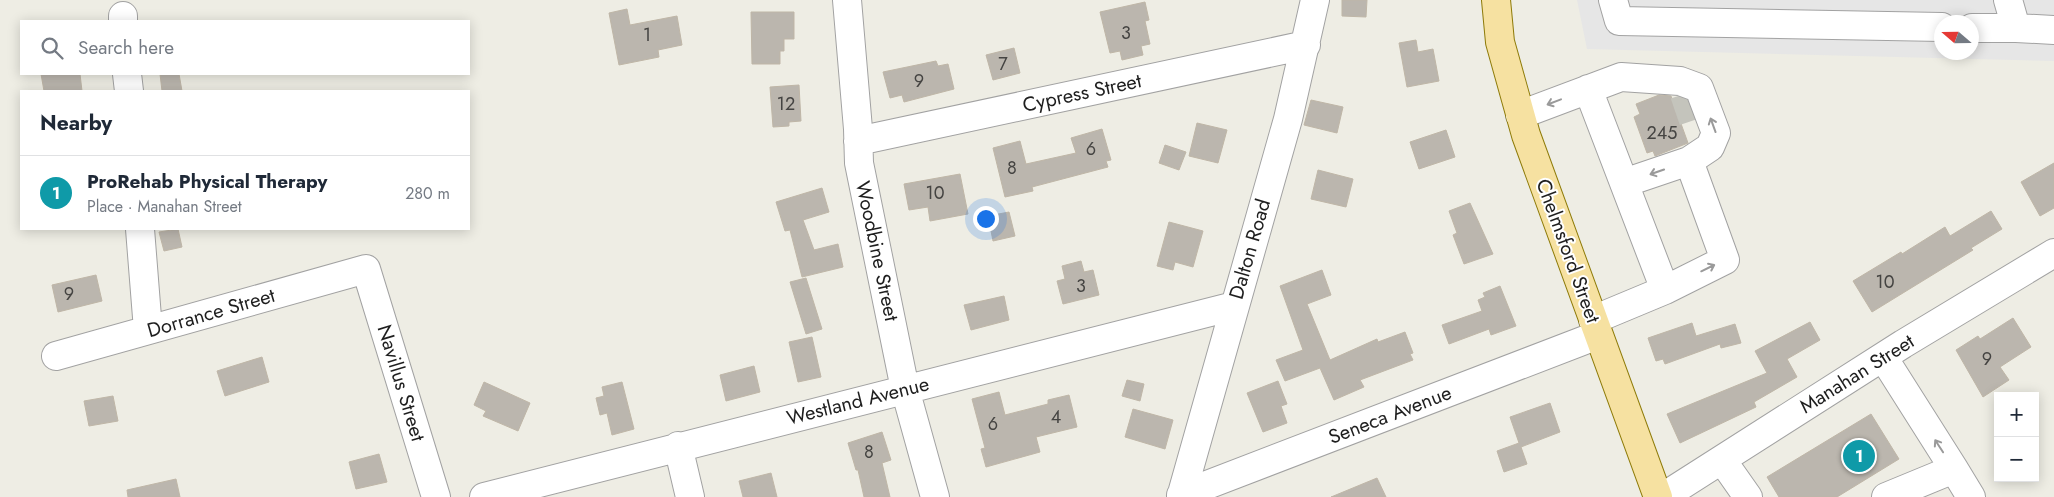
<!DOCTYPE html>
<meta charset="utf-8">
<style>
:root{--surface:#fff;--page:#f6f6f7;--text:#1f2937;--muted:#747a83;--line:#e0e1e3;--accent:#0f766e}
body{margin:0;font-family:Jost,sans-serif;background:var(--page);color:var(--text)}
.controls{position:absolute;right:15px;bottom:15px;display:grid;overflow:hidden;border-radius:0px;box-shadow:0 2px 12px #0003}
.controls button{width:45px;height:45px;display:grid;place-items:center;padding:0;border:0;border-bottom:1px solid var(--line);background:var(--surface);color:var(--text);font:25px sans-serif}
.compass{position:absolute;left:1934px;top:15px;width:45px;height:45px;border-radius:50%;background:var(--surface);box-shadow:0 2px 12px #0003;rotate:290deg}
.you{position:absolute;left:985px;top:218px;width:18px;height:18px;margin:-12px;border:4px solid #fff;border-radius:50%;background:#1a73e8;box-shadow:0 0 0 8px #1a73e833}
.badge{display:grid;place-items:center;width:32px;height:32px;border-radius:50%;background:var(--accent);color:#fff;font-size:16px;font-weight:700}
.pin{position:absolute;translate:-50% -50%;border:2px solid #fff;box-shadow:0 1px 5px #0006}
.list{margin:0;padding:0;list-style:none}
h2{display:flex;justify-content:space-between;align-items:center;height:65px;margin:0;padding:0 20px;font-size:21px}
h2 small{font-size:16px;font-weight:400;color:var(--muted)}
.list li{display:grid;grid-template-columns:32px 1fr auto;gap:15px;align-items:center;box-sizing:border-box;height:75px;padding:0 20px;border-top:1px solid var(--line)}
.list b{display:block;font-size:19px;white-space:nowrap}
.list p{margin:0;font-size:16px;white-space:nowrap;color:var(--muted)}
.list em{font-size:16px;font-style:normal;color:var(--muted)}
.icon{flex:none;width:28px;height:28px;fill:none;stroke:currentColor;stroke-width:2;stroke-linecap:round;stroke-linejoin:round}
.map{position:relative;flex:none;width:2054px;height:497px;overflow:hidden}
.search{position:absolute;background:var(--surface);box-shadow:0 2px 12px #0003;left:20px;top:20px;width:450px;height:55px;display:flex;align-items:center;gap:12px;box-sizing:border-box;padding:0 18px;border-radius:0px;color:var(--muted);font-size:19px}
.panel{position:absolute;background:var(--surface);box-shadow:0 2px 12px #0003;left:20px;top:90px;width:450px;height:140px;border-radius:0px}
.map>svg:first-child{display:block}
.parking{fill:#e6e6e6;fill-rule:evenodd}
.building{fill:#bbb6ae;stroke:#bfb6a7}
.lines{fill:none;stroke-linecap:round;stroke-linejoin:round}
.minor-tunnel{stroke:#c4c4bc;stroke-width:28;stroke-dasharray:28 14;stroke-linecap:butt}
.minor-casing{stroke:#a2a2a2;stroke-width:30}
.major-casing{stroke:#8e7b09;stroke-width:30}
.minor{stroke:#fff;stroke-width:28}
.major{stroke:#f6e1a1;stroke-width:28}
.oneway{stroke:#9a9a9a}
.labels{text-anchor:middle;dominant-baseline:central;stroke-width:4;stroke-linejoin:round;paint-order:stroke}
.number-label{font-size:18px;fill:#454442}
.street-label{font-size:20px;fill:#1e1e1e;stroke:#fff}
</style>
<div class="map">
<svg width="2054" height="497" viewBox="0 0 2054 497">
<rect width="100%" height="100%" fill="#eeede4"/>
<path class="parking" d="M1577 0H2054V61L1587 49ZM1942 22H1972V52H1942Z"/>
<path class="building" d="M1342 0H1367L1366 17 1342 16Z
M1145 2 1149 20 1145 21 1150 44 1141 46 1143 55 1122 60 1120 51 1110 53 1100 12Z
M627 9 630 25 677 16 682 45 658 50 659 57 619 65 609 13Z
M751 12H794V39H784V51H780V64H752Z
M1416 40 1418 52 1433 49 1439 81 1407 87 1399 43Z
M1014 48 1020 73 993 80 986 55Z
M936 61 938 66 948 64 954 89 904 102 902 95 890 98 883 72Z
M41 74H80L82 91H44Z
M160 74H179L182 91H162Z
M799 85 801 121 789 122V126L773 127 770 87Z
M1659 95 1671 96 1688 143 1655 156 1653 151 1647 153 1634 117 1640 114 1636 104Z
M1311 100 1343 107 1337 133 1304 125Z
M1197 123 1227 130 1218 163 1189 156Z
M1102 129 1111 160 1106 161 1108 167 1032 187 1033 191 1005 197 993 148 1020 141 1026 164 1076 153 1071 138Z
M1446 130 1455 157 1419 169 1410 142Z
M1165 145 1186 152 1179 170 1159 163Z
M2054 163V208L2040 216 2021 182Z
M1318 170 1353 179 1346 207 1311 199Z
M960 174 968 214 930 221 928 207 909 210 904 184Z
M822 188 829 212 803 220 814 250 838 244 843 267 802 277 790 230 785 231 776 202Z
M1470 203 1493 254 1464 264 1453 235 1457 233 1449 211Z
M1991 211 2002 229 1971 248 1973 250 1872 312 1853 281 1901 252 1902 254 1945 227 1950 236Z
M1009 212 1015 236 993 241 988 216Z
M1169 222 1203 231 1193 267 1175 262 1173 270 1157 266Z
M178 229 182 247 164 251 159 232Z
M1081 261 1084 272 1093 270 1099 295 1063 304 1057 281 1065 279 1062 266Z
M1322 270 1331 295 1307 304 1330 360 1377 339 1378 342 1405 332 1413 353 1410 354 1413 360 1360 380 1364 387 1334 400 1320 368 1285 381 1276 360 1303 350 1280 286Z
M96 275 102 301 58 312 52 285Z
M806 278 822 329 806 334 790 282Z
M1500 286 1516 326 1491 335 1489 329 1449 344 1442 325 1482 311 1478 300 1485 297 1483 293Z
M1004 296 1009 320 971 330 964 305Z
M2013 318 2031 347 2000 367 2009 380 1983 397 1956 350 1978 336 1980 339Z
M1810 322 1820 340 1787 359 1797 377 1754 402 1756 407 1680 443 1667 414 1767 373 1755 351Z
M1692 323 1696 336 1735 324 1741 343 1721 348 1720 344 1665 364 1663 359 1656 361 1648 338Z
M812 337 821 377 798 382 789 342Z
M262 357 269 382 225 396 217 371Z
M754 366 760 392 726 401 720 375Z
M1127 380 1144 384 1140 401 1122 396Z
M1278 381 1287 404 1281 406 1287 423 1263 432 1247 393Z
M484 382 530 403 518 431 483 416 486 411 474 405Z
M622 382 634 429 612 435 607 413 600 415 596 398 604 396 602 387Z
M999 392 1005 415 1048 404V400L1069 395 1077 427 1036 437 1040 452 986 467 981 449 985 448 972 399Z
M113 396 118 421 89 426 84 401Z
M1550 403 1560 432 1521 447 1527 464 1504 472 1497 451 1519 443 1510 417Z
M1133 409 1173 420 1165 449 1125 437Z
M1871 414 1899 459 1837 497H1779L1767 477Z
M882 432 891 460 882 463 890 497H864L858 470H856L848 443Z
M379 454 387 482 356 489 349 462Z
M771 473 777 497H743L739 481Z
M1377 478 1386 497H1331Z
M176 479 180 497H128L127 490Z"/>
<g class="lines">
<path class="minor-tunnel" d="M1684 94 1697 132"/>
<g class="minor-casing">
<path id="minor" d="M847 0 858 129 859 163 905 389 935 497
M1613 0 1619 21 1942 27
M123 16V21
M1972 28H2016L2008 0
M2016 28 2054 30
M127 74 129 91
M1588 89 1665 290
M1520 115 1621 77 1680 81 1699 88 1716 133 1710 147 1689 161 1624 183
M858 141 1306 45
M140 229 148 330
M1593 320 1665 290 1725 260 1689 161
M56 356 366 269 436 497
M1883 357 1954 469 1886 497
M678 446 690 497
M1722 460 1748 497
M1954 469 1971 497
M1181 495 1598 335
M484 497 1234 306
M1181 497 1288 119 1315 0
M1663 497 1903 344 2054 253"/>
</g>
<g class="major-casing">
<path id="major" d="M1496 0 1500 42 1526 135 1658 497"/>
</g>
<use href="#minor" class="minor"/>
<use href="#major" class="major"/>
</g>
<defs><path id="oneway-shaft" d="M-6 0H5M1.5-3L5.5 0L1.5 3" fill="none" stroke-width="1.6" stroke-linecap="round" stroke-linejoin="round" transform="scale(1.25)"/></defs>
<g class="oneway">
<use href="#oneway-shaft" transform="translate(1554 102) rotate(159)"/>
<use href="#oneway-shaft" transform="translate(1713 125) rotate(-110)"/>
<use href="#oneway-shaft" transform="translate(1657 172) rotate(161)"/>
<use href="#oneway-shaft" transform="translate(1708 268) rotate(-26)"/>
<use href="#oneway-shaft" transform="translate(1939 446) rotate(-123)"/>
</g>
<g class="labels">
<g class="number-label">
<text x="1126" y="33">3</text>
<text x="647" y="35">1</text>
<text x="1003" y="64">7</text>
<text x="919" y="81">9</text>
<text x="786" y="104">12</text>
<text x="1662" y="133">245</text>
<text x="1091" y="149">6</text>
<text x="1012" y="168">8</text>
<text x="935" y="193">10</text>
<text x="1885" y="282">10</text>
<text x="1081" y="286">3</text>
<text x="69" y="294">9</text>
<text x="1987" y="359">9</text>
<text x="1056" y="417">4</text>
<text x="993" y="424">6</text>
<text x="869" y="452">8</text>
</g>
<g class="street-label">
<text transform="translate(1082 93) rotate(-12)">Cypress Street</text>
<text transform="translate(1250 249) rotate(-74)">Dalton Road</text>
<text transform="translate(877 251) rotate(78)">Woodbine Street</text>
<text transform="translate(1568 251) rotate(70)">Chelmsford Street</text>
<text transform="translate(211 313) rotate(-16)">Dorrance Street</text>
<text transform="translate(1857 374) rotate(-32)">Manahan Street</text>
<text transform="translate(401 383) rotate(73)">Navillus Street</text>
<text transform="translate(858 401) rotate(-14)">Westland Avenue</text>
<text transform="translate(1390 415) rotate(-21)">Seneca Avenue</text>
</g>
</g>
</svg>
<div class="controls">
<button>+</button>
<button>−</button>
</div>
<svg class="compass" viewBox="-18 -18 36 36"><path d="M0-13l5 13h-10z" fill="#e53935"/><path d="M0 13l5-13h-10z" fill="#747a83"/></svg>
<div class="you"></div>
<div class="pin badge" style="left:1859px;top:456px;background:#0f9aa8">1</div>
<div class="search"><svg class="icon" aria-label="search" viewBox="0 0 24 24"><circle cx="10" cy="10" r="6"/><path d="M15 15l6 6"/></svg>Search here</div>
<section class="panel">
<h2>Nearby<small></small></h2>
<ul class="list">
<li><span class="badge" style="background:#0f9aa8">1</span><div><b>ProRehab Physical Therapy</b><p>Place · Manahan Street</p></div><em>280 m</em></li>
</ul>
</section>
</div>
